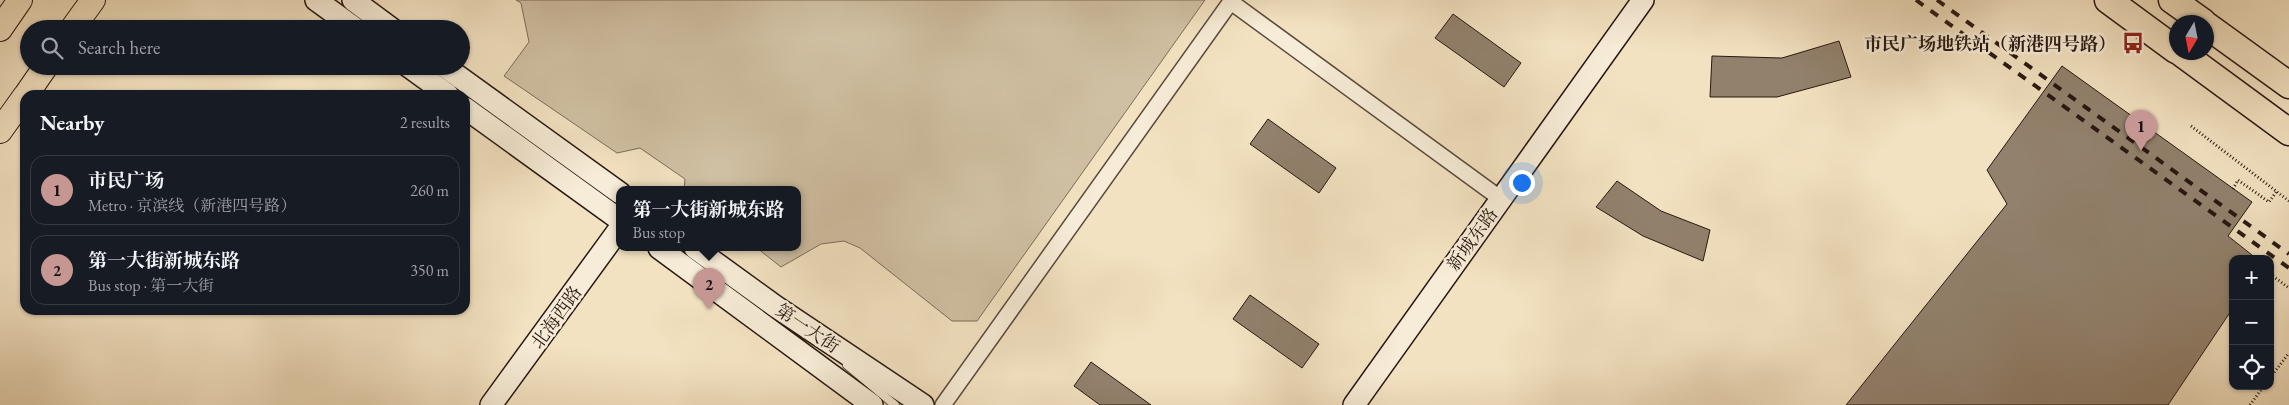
<!DOCTYPE html>
<meta charset="utf-8">
<style>
:root{--surface:#171b24;--page:#20242c;--text:#f1f3f6;--muted:#9ea1a6;--line:#363941;--accent:#c59692}
body{margin:0;font-family:"EB Garamond","Noto Serif SC",serif;background:var(--page);color:var(--text)}
.controls{position:absolute;right:15px;bottom:15px;display:grid;overflow:hidden;border-radius:10px;box-shadow:0 1px 4px #0004}
.controls button{width:45px;height:45px;display:grid;place-items:center;padding:0;border:0;border-bottom:1px solid var(--line);background:var(--surface);color:var(--text);font:25px sans-serif}
.compass{position:absolute;left:2169px;top:15px;width:45px;height:45px;border-radius:50%;background:var(--surface);box-shadow:0 1px 4px #0004;rotate:190deg}
.you{position:absolute;left:1521px;top:182px;width:18px;height:18px;margin:-12px;border:4px solid #fff;border-radius:50%;background:#1a73e8;box-shadow:0 0 0 8px #1a73e833}
.badge{display:grid;place-items:center;width:32px;height:32px;border-radius:50%;background:var(--accent);color:#111;font-size:16px;font-weight:700}
.pin{position:absolute;translate:-50% -41px;filter:drop-shadow(0 1px 2px #0008)}
.pin::after{content:'';position:absolute;top:26px;width:18px;height:15px;background:inherit;clip-path:polygon(0 0,100% 0,50% 100%)}
.popup{position:absolute;left:616px;top:186px;width:185px;height:65px;box-sizing:border-box;display:grid;place-content:center;border-radius:10px;background:var(--surface);filter:drop-shadow(0 1px 4px #0005);font-size:16px;white-space:nowrap;color:var(--muted)}
.popup b{font-size:19px;color:var(--text)}
.popup::after{content:'';position:absolute;left:50%;top:100%;margin-left:-10px;border:10px solid transparent;border-top-color:var(--surface)}
.list{margin:0;padding:0;list-style:none}
h2{display:flex;justify-content:space-between;align-items:center;height:65px;margin:0;padding:0 20px;font-size:21px}
h2 small{font-size:16px;font-weight:400;color:var(--muted)}
.list li{display:grid;grid-template-columns:32px 1fr auto;gap:15px;align-items:center;box-sizing:border-box;height:70px;margin:0 10px 10px;padding:0 10px;border:1px solid var(--line);border-radius:15px}
.list b{display:block;font-size:19px;white-space:nowrap}
.list p{margin:0;font-size:16px;white-space:nowrap;color:var(--muted)}
.list em{font-size:16px;font-style:normal;color:var(--muted)}
.icon{flex:none;width:28px;height:28px;fill:none;stroke:currentColor;stroke-width:2;stroke-linecap:round;stroke-linejoin:round}
.map{position:relative;flex:none;width:2289px;height:405px;overflow:hidden}
.search{position:absolute;background:var(--surface);box-shadow:0 1px 4px #0004;left:20px;top:20px;width:450px;height:55px;display:flex;align-items:center;gap:12px;box-sizing:border-box;padding:0 18px;border-radius:28px;color:var(--muted);font-size:19px}
.panel{position:absolute;background:var(--surface);box-shadow:0 1px 4px #0004;left:20px;top:90px;width:450px;height:225px;border-radius:15px}
.map>svg:first-child{display:block}
.green{fill:#d0c0a3;stroke:#7c6c5a}
.building{fill:#92816d;stroke:#281811}
.lines{fill:none;stroke-linecap:round;stroke-linejoin:round}
.lane-casing{stroke:#5b4a3d;stroke-width:10}
.street-casing{stroke:#5b4a3d;stroke-width:18}
.secondary-casing{stroke:#281811;stroke-width:24}
.primary-casing{stroke:#281811;stroke-width:26}
.highway-casing{stroke:#281811;stroke-width:29}
.path{stroke:#281811;stroke-width:3;stroke-dasharray:1 2.5;stroke-linecap:butt}
.lane{stroke:#f7ecd7;stroke-width:8}
.street{stroke:#f7ecd7;stroke-width:15}
.secondary{stroke:#f7ecd7;stroke-width:21}
.primary{stroke:#f3e2c1;stroke-width:24}
.highway{stroke:#f3e2c1;stroke-width:26}
.rail{stroke:#281811;stroke-width:4;stroke-dasharray:9 9;stroke-linecap:butt}
.labels{text-anchor:middle;dominant-baseline:central;stroke-width:5;stroke-linejoin:round;paint-order:stroke}
.poi-label{font-size:18px;font-weight:bold;fill:#281811;stroke:#f7ecd7;text-anchor:end}
.street-label{font-size:18px;fill:#281811;stroke:#f7ecd7}
</style>
<div class="map">
<svg width="2289" height="405" viewBox="0 0 2289 405">
<rect width="100%" height="100%" fill="#f3e2c1"/>
<filter id="stains"><feTurbulence type="fractalNoise" baseFrequency=".004" numOctaves="4"/><feColorMatrix values="0 0 0 0 .2 0 0 0 0 .09 0 0 0 0 .02 0 0 0 .5 -.17"/></filter>
<radialGradient id="worn" r=".72"><stop offset=".6" stop-color="#630" stop-opacity="0"/><stop offset="1" stop-color="#630" stop-opacity=".3"/></radialGradient>
<path class="green" d="M516 0H1205L977 321H952L860 248 844 241 821 244 781 267 757 248H798V190H684L685 179 640 148 617 153 504 76 529 42 521 3Z"/>
<path class="building" d="M1453 14 1521 63 1504 87 1435 38Z
M1839 41 1851 77 1777 97H1710L1712 56 1782 58Z
M2062 66 2252 202 2228 236 2257 259H2233V308L2168 405H1846L2007 204 1987 170Z
M1268 119 1336 168 1319 193 1250 144Z
M1617 181 1661 211 1710 230 1703 261 1643 236 1596 207Z
M1250 295 1319 344 1302 368 1233 319Z
M1091 362 1151 405H1100L1074 386Z"/>
<g class="lines">
<g class="lane-casing">
<path id="lane" d="M847 365 895 405"/>
</g>
<g class="street-casing">
<path id="street" d="M1231 2 1501 199
M943 405 1232 0"/>
</g>
<g class="secondary-casing">
<path id="secondary" d="M316 0 356 29
M353 0 392 29
M408 66 448 95
M444 66 620 193
M465 108 620 220
M659 248 872 405
M695 248 775 306 923 405
M491 405 620 228
M1354 405 1643 0"/>
</g>
<g class="primary-casing">
<path id="primary" d="M0 29 20 0
M72 29 93 0
M26 95 46 66
M0 131 25 96"/>
</g>
<g class="highway-casing">
<path id="highway" d="M2108 0 2176 50
M2172 0 2203 22
M2206 25 2289 85
M2180 52 2289 132"/>
</g>
<path class="path" d="M2191 126 2289 201
M2233 189 2238 180 2269 202 2277 191
M2270 274 2289 288
M2270 378 2289 353
M2250 405 2264 386"/>
<use href="#lane" class="lane"/>
<use href="#street" class="street"/>
<use href="#secondary" class="secondary"/>
<use href="#primary" class="primary"/>
<use href="#highway" class="highway"/>
<path class="rail" d="M1916 0 2289 268
M1937 0 2289 254"/>
</g>
<defs>
<g id="bus-bare" transform="scale(1.725)"><path d="M-5-6H5V4H4V6H2V4H-2V6H-4V4H-5ZM-3.5-4V0h7V-4ZM-3.5 1.2v1.5H-2V1.2ZM2 1.2v1.5H3.5V1.2Z" fill="#8f2418" stroke="#f7ecd7" stroke-width="2.5" paint-order="stroke"/></g>
</defs>
<g fill-rule="evenodd">
<use href="#bus-bare" x="2133" y="43"/>
</g>
<g class="labels">
<g class="poi-label">
<text x="2116" y="43">市民广场地铁站（新港四号路）</text>
</g>
<g class="street-label">
<text transform="translate(1472 239) rotate(-54)">新城东路</text>
<text transform="translate(556 317) rotate(-54)">北海西路</text>
<text transform="translate(808 328) rotate(34)">第一大街</text>
</g>
</g>
<rect width="100%" height="100%" filter="url(#stains)"/>
<rect width="100%" height="100%" fill="url(#worn)"/>
</svg>
<div class="controls">
<button>+</button>
<button>−</button>
<button><svg class="icon" aria-label="locate" viewBox="0 0 24 24"><circle cx="12" cy="12" r="6"/><path d="M12 2v4M12 18v4M2 12h4M18 12h4"/></svg></button>
</div>
<svg class="compass" viewBox="-18 -18 36 36"><path d="M0-13l5 13h-10z" fill="#e53935"/><path d="M0 13l5-13h-10z" fill="#9ea1a6"/></svg>
<div class="you"></div>
<div class="pin badge" style="left:2141px;top:151px">1</div>
<div class="pin badge" style="left:709px;top:309px">2</div>
<div class="popup"><b>第一大街新城东路</b>Bus stop</div>
<div class="search"><svg class="icon" aria-label="search" viewBox="0 0 24 24"><circle cx="10" cy="10" r="6"/><path d="M15 15l6 6"/></svg>Search here</div>
<section class="panel">
<h2>Nearby<small>2 results</small></h2>
<ul class="list">
<li><span class="badge">1</span><div><b>市民广场</b><p>Metro · 京滨线（新港四号路）</p></div><em>260 m</em></li>
<li><span class="badge">2</span><div><b>第一大街新城东路</b><p>Bus stop · 第一大街</p></div><em>350 m</em></li>
</ul>
</section>
</div>
